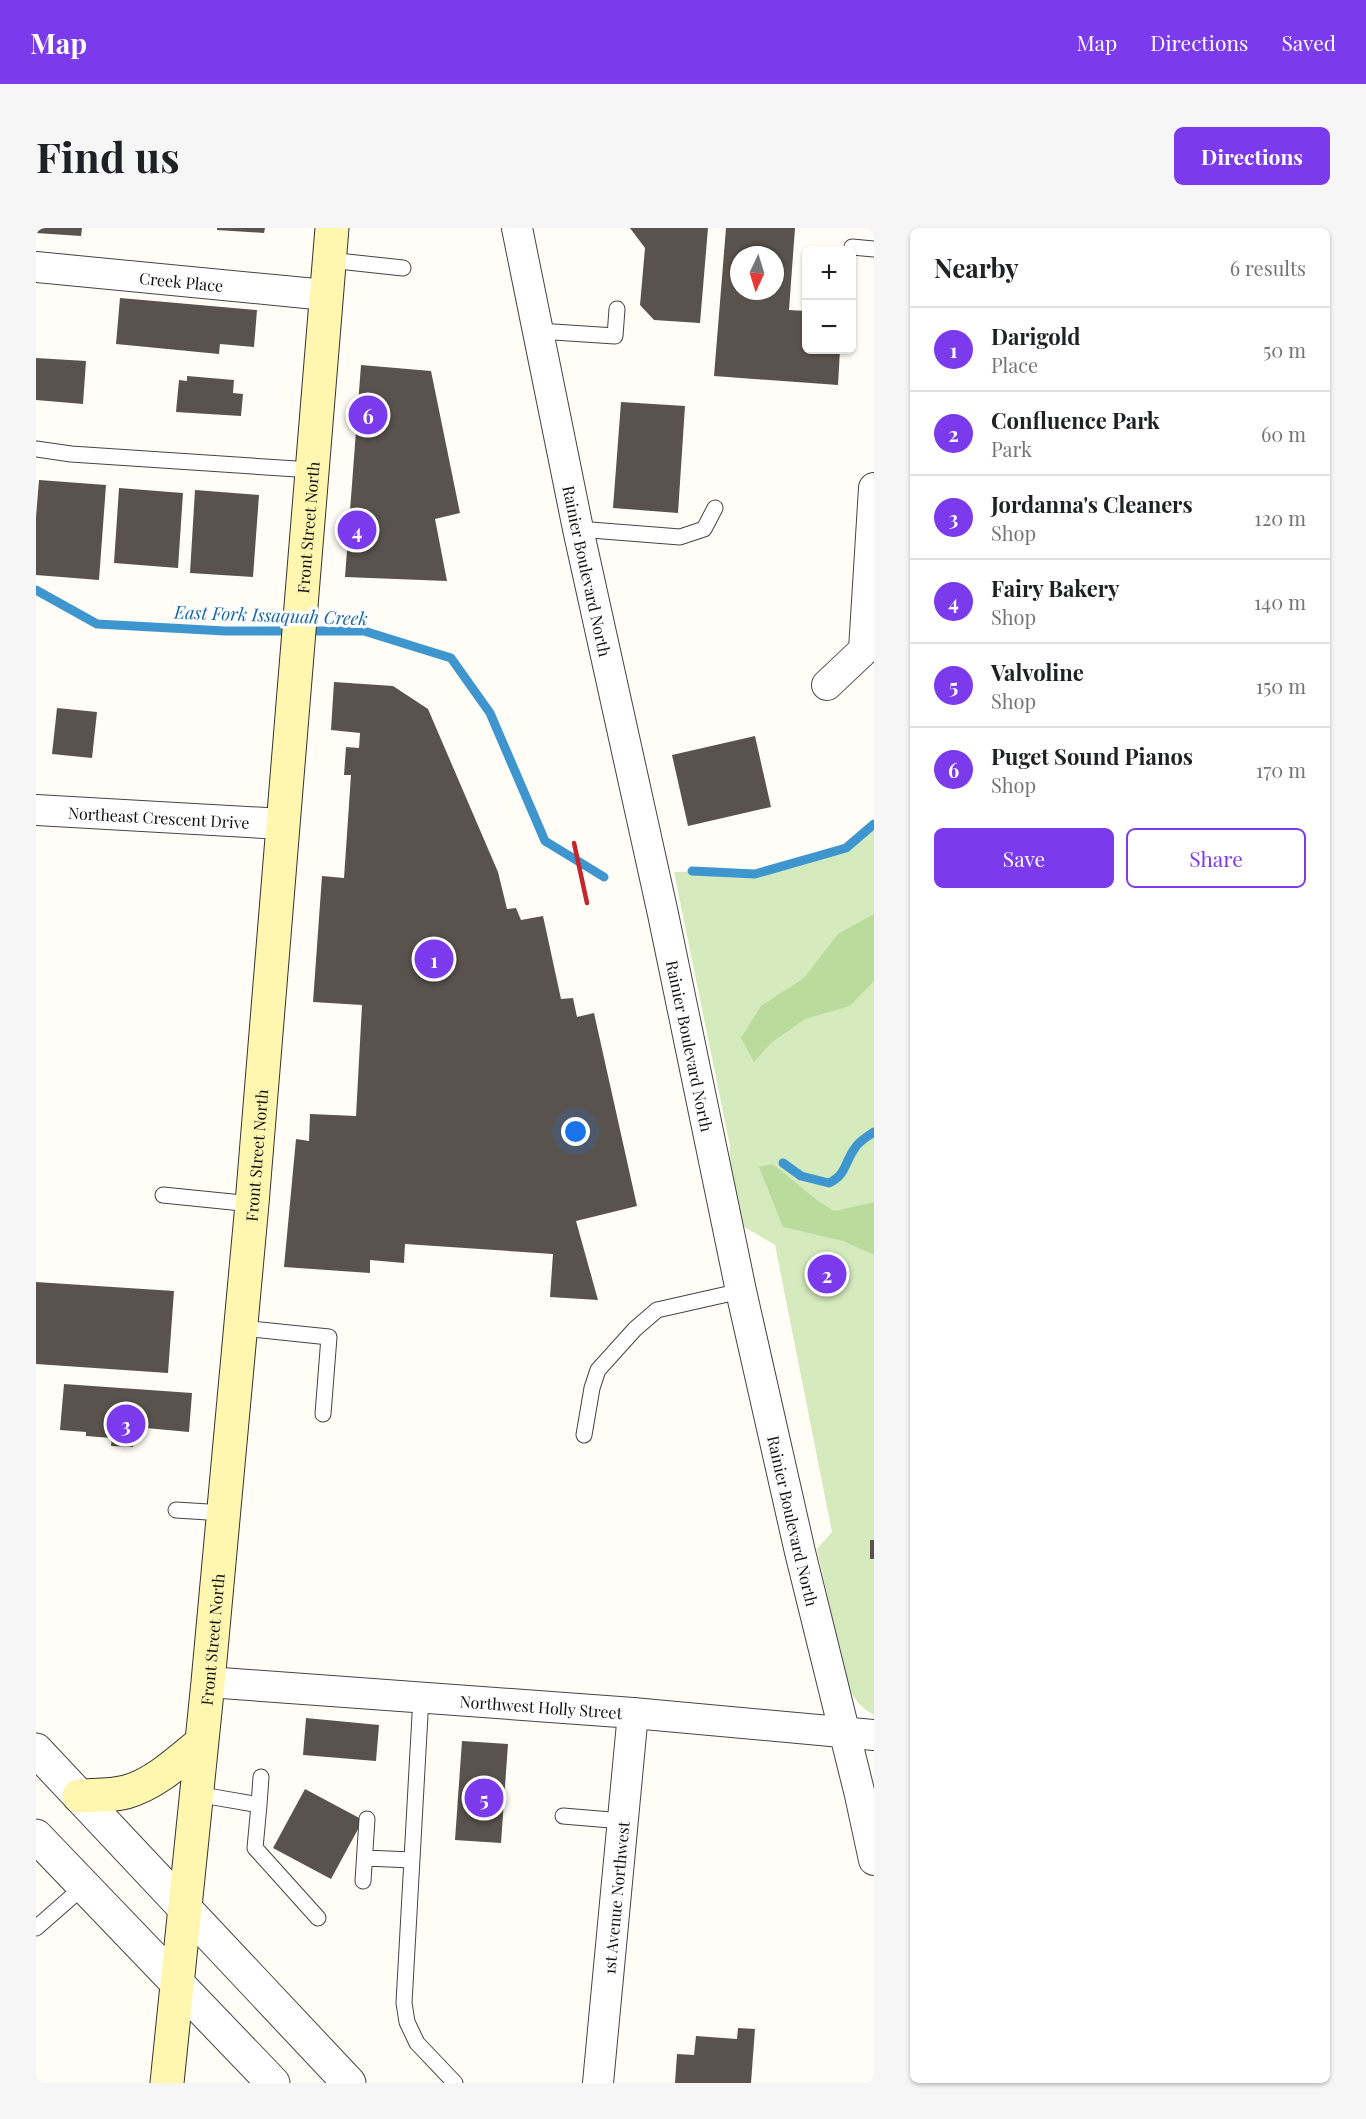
<!DOCTYPE html>
<meta charset="utf-8">
<style>
:root{--surface:#fff;--page:#f6f6f6;--text:#202124;--muted:#757577;--line:#e0e0e0;--accent:#7c3aed}
body{margin:0;font-family:"Playfair Display",serif;background:var(--page);color:var(--text)}
.controls{position:absolute;right:18px;top:18px;display:grid;overflow:hidden;border-radius:9px;box-shadow:0 2px 4px #0004}
.controls button{width:54px;height:54px;display:grid;place-items:center;padding:0;border:0;border-bottom:2px solid var(--line);background:var(--surface);color:var(--text);font:30px sans-serif}
.compass{position:absolute;left:694px;top:18px;width:54px;height:54px;border-radius:50%;background:var(--surface);box-shadow:0 2px 4px #0004;rotate:184deg}
.you{position:absolute;left:540px;top:904px;width:21px;height:21px;margin:-15px;border:4px solid #fff;border-radius:50%;background:#1a73e8;box-shadow:0 0 0 9px #1a73e833}
.badge{display:grid;place-items:center;width:39px;height:39px;border-radius:50%;background:var(--accent);color:#fff;font-size:20px;font-weight:700}
.pin{position:absolute;translate:-50% -50%;border:3px solid #fff;box-shadow:0 2px 6px #0006}
.list{margin:0;padding:0;list-style:none}
h2{display:flex;justify-content:space-between;align-items:center;height:78px;margin:0;padding:0 24px;font-size:26px}
h2 small{font-size:20px;font-weight:400;color:var(--muted)}
.list li{display:grid;grid-template-columns:39px 1fr auto;gap:18px;align-items:center;box-sizing:border-box;height:84px;padding:0 24px;border-top:2px solid var(--line)}
.list b{display:block;font-size:22px;white-space:nowrap}
.list p{margin:0;font-size:20px;white-space:nowrap;color:var(--muted)}
.list em{font-size:20px;font-style:normal;color:var(--muted)}
.actions{display:flex;gap:12px;padding:18px 24px}
.actions a{flex:1;padding:14px 0;border:2px solid var(--accent);border-radius:9px;text-align:center;font-size:21px;color:var(--accent)}
.actions .main{background:var(--accent);color:#fff}
.map{position:relative;flex:none;width:838px;height:1855px;overflow:hidden;border-radius:9px}
header{display:flex;align-items:center;gap:36px;box-sizing:border-box;height:84px;padding:0 30px;background:var(--accent);color:#fff}
header strong{font-size:28px}
nav{display:flex;gap:33px;margin-inline-start:auto;font-size:21px}
.intro{display:flex;align-items:center;justify-content:space-between;box-sizing:border-box;height:144px;padding:0 36px}
h1{margin:0;font-size:42px}
.button{padding:15px 27px;border-radius:9px;background:var(--accent);color:#fff;font-size:21px;font-weight:700}
main{display:flex;gap:36px;padding:0 36px}
aside{flex:1;background:var(--surface);border-radius:9px;box-shadow:0 2px 4px #0004}
.map>svg:first-child{display:block}
.green{fill:#d5ebbd}
.forest{fill:#b9dc9c}
.lines{fill:none;stroke-linecap:round;stroke-linejoin:round}
.stream{stroke:#3f96cf;stroke-width:9}
.building{fill:#5a524d;fill-rule:evenodd}
.service-casing{stroke:#444;stroke-width:17}
.minor-casing{stroke:#444;stroke-width:32}
.tertiary-casing{stroke:#444;stroke-width:35}
.secondary-casing{stroke:#333;stroke-width:35}
.service{stroke:#fff;stroke-width:15}
.minor{stroke:#fff;stroke-width:30}
.tertiary{stroke:#fff;stroke-width:33}
.secondary{stroke:#fff6b0;stroke-width:33}
.rail{stroke:#c4262e;stroke-width:4.5}
.labels{text-anchor:middle;dominant-baseline:central;stroke-width:6;stroke-linejoin:round;paint-order:stroke}
.street-label{font-size:16px;fill:#111;stroke:#fff}
.water-label{font-size:18px;font-style:italic;fill:#1768a6;stroke:#fff}
</style>
<header>
<strong>Map</strong>
<nav><a>Map</a><a>Directions</a><a>Saved</a></nav>
</header>
<div class="intro"><h1>Find us</h1><a class="button">Directions</a></div>
<main>
<div class="map">
<svg width="838" height="1855" viewBox="0 0 838 1855">
<rect width="100%" height="100%" fill="#fffdf5"/>
<path class="green" d="M838 596V1487C821 1478 814 1465 809 1447L781 1321 796 1304 739 1017 705 997 693 946 694 918 638 644 681 643 719 646 810 620Z"/>
<path class="forest" d="M838 686V753L814 778 769 791 735 815 718 834 705 810 725 778 768 750 802 706Z
M736 936C758 951 775 971 799 983L838 974V1027L807 1013 747 999 723 939Z"/>
<g class="lines">
<path class="stream" d="M0 362 61 396 189 403H328L415 430 454 485 509 613 568 649
M656 643 719 646 810 620 838 596
M747 935 765 948 793 955C811 946 808 935 819 920 823 913 831 909 838 904"/>
</g>
<path class="building" d="M0 0H46L45 8 0 5Z
M181 0H229L228 5 181 2Z
M594 0H672L664 95 618 92 604 77 609 20Z
M690 0H759L753 82 770 83V122H804L802 157 678 148ZM703 27H739V63H703Z
M84 70 221 82 218 119 184 116 183 126 80 116Z
M0 130 50 133 47 176 0 172Z
M325 137 395 143 424 285 399 291 411 353 309 349Z
M151 148 198 152 197 165 207 166 205 188 140 184 143 152 151 153Z
M585 174 649 178 642 285 577 280Z
M3 252 70 257 63 352 0 347V289Z
M83 260 147 265 142 340 78 335Z
M159 262 223 267 217 349 154 345Z
M298 454 357 458 392 481 462 644 471 681 480 680 485 692 507 688 525 771 537 770 541 789 558 785 601 978 540 993 562 1072 514 1069 517 1026 369 1016 368 1035 334 1032V1045L248 1039 260 911 273 913 274 886 320 888 326 777 277 774 286 648 308 650 315 547H308L310 519 323 520 324 505 295 502Z
M21 480 61 484 56 530 16 526Z
M719 508 735 579 652 598 636 527Z
M0 1054 138 1063 132 1145 0 1136Z
M28 1156 156 1165 153 1204 99 1199 97 1219 75 1218 76 1210 50 1208V1204L24 1202Z
M834 1312H838V1331H834Z
M270 1490 343 1497 340 1533 267 1527Z
M426 1513 472 1516 465 1615 419 1612Z
M269 1561 327 1592 295 1651 237 1620Z
M702 1800 719 1801 715 1855H639L641 1826 658 1827 660 1808 701 1811Z"/>
<g class="lines">
<g class="service-casing">
<path id="service" d="M816 19 838 21
M293 32 367 40
M502 103 579 108 581 81
M0 221 35 226 276 242
M542 301 644 309 668 301 679 280
M127 967 216 976
M205 1100 293 1109 287 1186
M548 1207 556 1160 562 1142 599 1101 621 1082 705 1063
M140 1282 188 1285
M385 1469 368 1775 371 1794 381 1815 419 1855
M160 1566 223 1577 225 1549
M223 1577 219 1620 282 1690
M527 1588 587 1593
M329 1630 376 1632
M327 1653 331 1591
M0 1700 48 1658"/>
</g>
<g class="minor-casing">
<g id="minor">
<path id="s1" d="M481 0 542 301 627 686 705 1063 764 1324 824 1567 838 1632"/>
<path id="s2" d="M0 39 290 67"/>
<path d="M791 457 828 422 838 260"/>
<path id="s3" d="M0 582 247 596"/>
<path id="s4" d="M172 1454 597 1485 838 1507"/>
<path id="s5" d="M562 1855 597 1485"/>
</g>
</g>
<g class="tertiary-casing">
<path id="tertiary" d="M0 1522 313 1855
M0 1608 237 1855"/>
</g>
<g class="secondary-casing">
<g id="secondary">
<path d="M43 1568C58 1567 75 1568 90 1564 119 1556 143 1533 165 1515"/>
<path id="s6" d="M131 1855 172 1454 216 976 296 0"/>
</g>
</g>
<use href="#service" class="service"/>
<use href="#minor" class="minor"/>
<use href="#tertiary" class="tertiary"/>
<use href="#secondary" class="secondary"/>
<path class="rail" d="M538 615 551 675"/>
</g>
<g class="labels">
<g class="street-label">
<text stroke="none"><textPath href="#s2" startOffset="146">Creek Place</textPath></text>
<text stroke="none"><textPath href="#s6" startOffset="1562">Front Street North</textPath></text>
<text stroke="none"><textPath href="#s1" startOffset="350">Rainier Boulevard North</textPath></text>
<text stroke="none"><textPath href="#s3" startOffset="123">Northeast Crescent Drive</textPath></text>
<text stroke="none"><textPath href="#s1" startOffset="836">Rainier Boulevard North</textPath></text>
<text stroke="none"><textPath href="#s6" startOffset="932">Front Street North</textPath></text>
<text stroke="none"><textPath href="#s1" startOffset="1322">Rainier Boulevard North</textPath></text>
<text stroke="none"><textPath href="#s6" startOffset="446">Front Street North</textPath></text>
<text stroke="none"><textPath href="#s4" startOffset="334">Northwest Holly Street</textPath></text>
<text stroke="none"><textPath href="#s5" startOffset="186">1st Avenue Northwest</textPath></text>
</g>
<g class="water-label">
<text transform="translate(235 387) rotate(2)">East Fork Issaquah Creek</text>
</g>
</g>
</svg>
<div class="controls">
<button>+</button>
<button>−</button>
</div>
<svg class="compass" viewBox="-18 -18 36 36"><path d="M0-13l5 13h-10z" fill="#e53935"/><path d="M0 13l5-13h-10z" fill="#757577"/></svg>
<div class="you"></div>
<div class="pin badge" style="left:398px;top:731px">1</div>
<div class="pin badge" style="left:791px;top:1046px">2</div>
<div class="pin badge" style="left:90px;top:1196px">3</div>
<div class="pin badge" style="left:321px;top:302px">4</div>
<div class="pin badge" style="left:448px;top:1570px">5</div>
<div class="pin badge" style="left:332px;top:187px">6</div>
</div>
<aside>
<h2>Nearby<small>6 results</small></h2>
<ul class="list">
<li><span class="badge">1</span><div><b>Darigold</b><p>Place</p></div><em>50 m</em></li>
<li><span class="badge">2</span><div><b>Confluence Park</b><p>Park</p></div><em>60 m</em></li>
<li><span class="badge">3</span><div><b>Jordanna's Cleaners</b><p>Shop</p></div><em>120 m</em></li>
<li><span class="badge">4</span><div><b>Fairy Bakery</b><p>Shop</p></div><em>140 m</em></li>
<li><span class="badge">5</span><div><b>Valvoline</b><p>Shop</p></div><em>150 m</em></li>
<li><span class="badge">6</span><div><b>Puget Sound Pianos</b><p>Shop</p></div><em>170 m</em></li>
</ul>
<div class="actions"><a class="main">Save</a><a>Share</a></div>
</aside>
</main>
